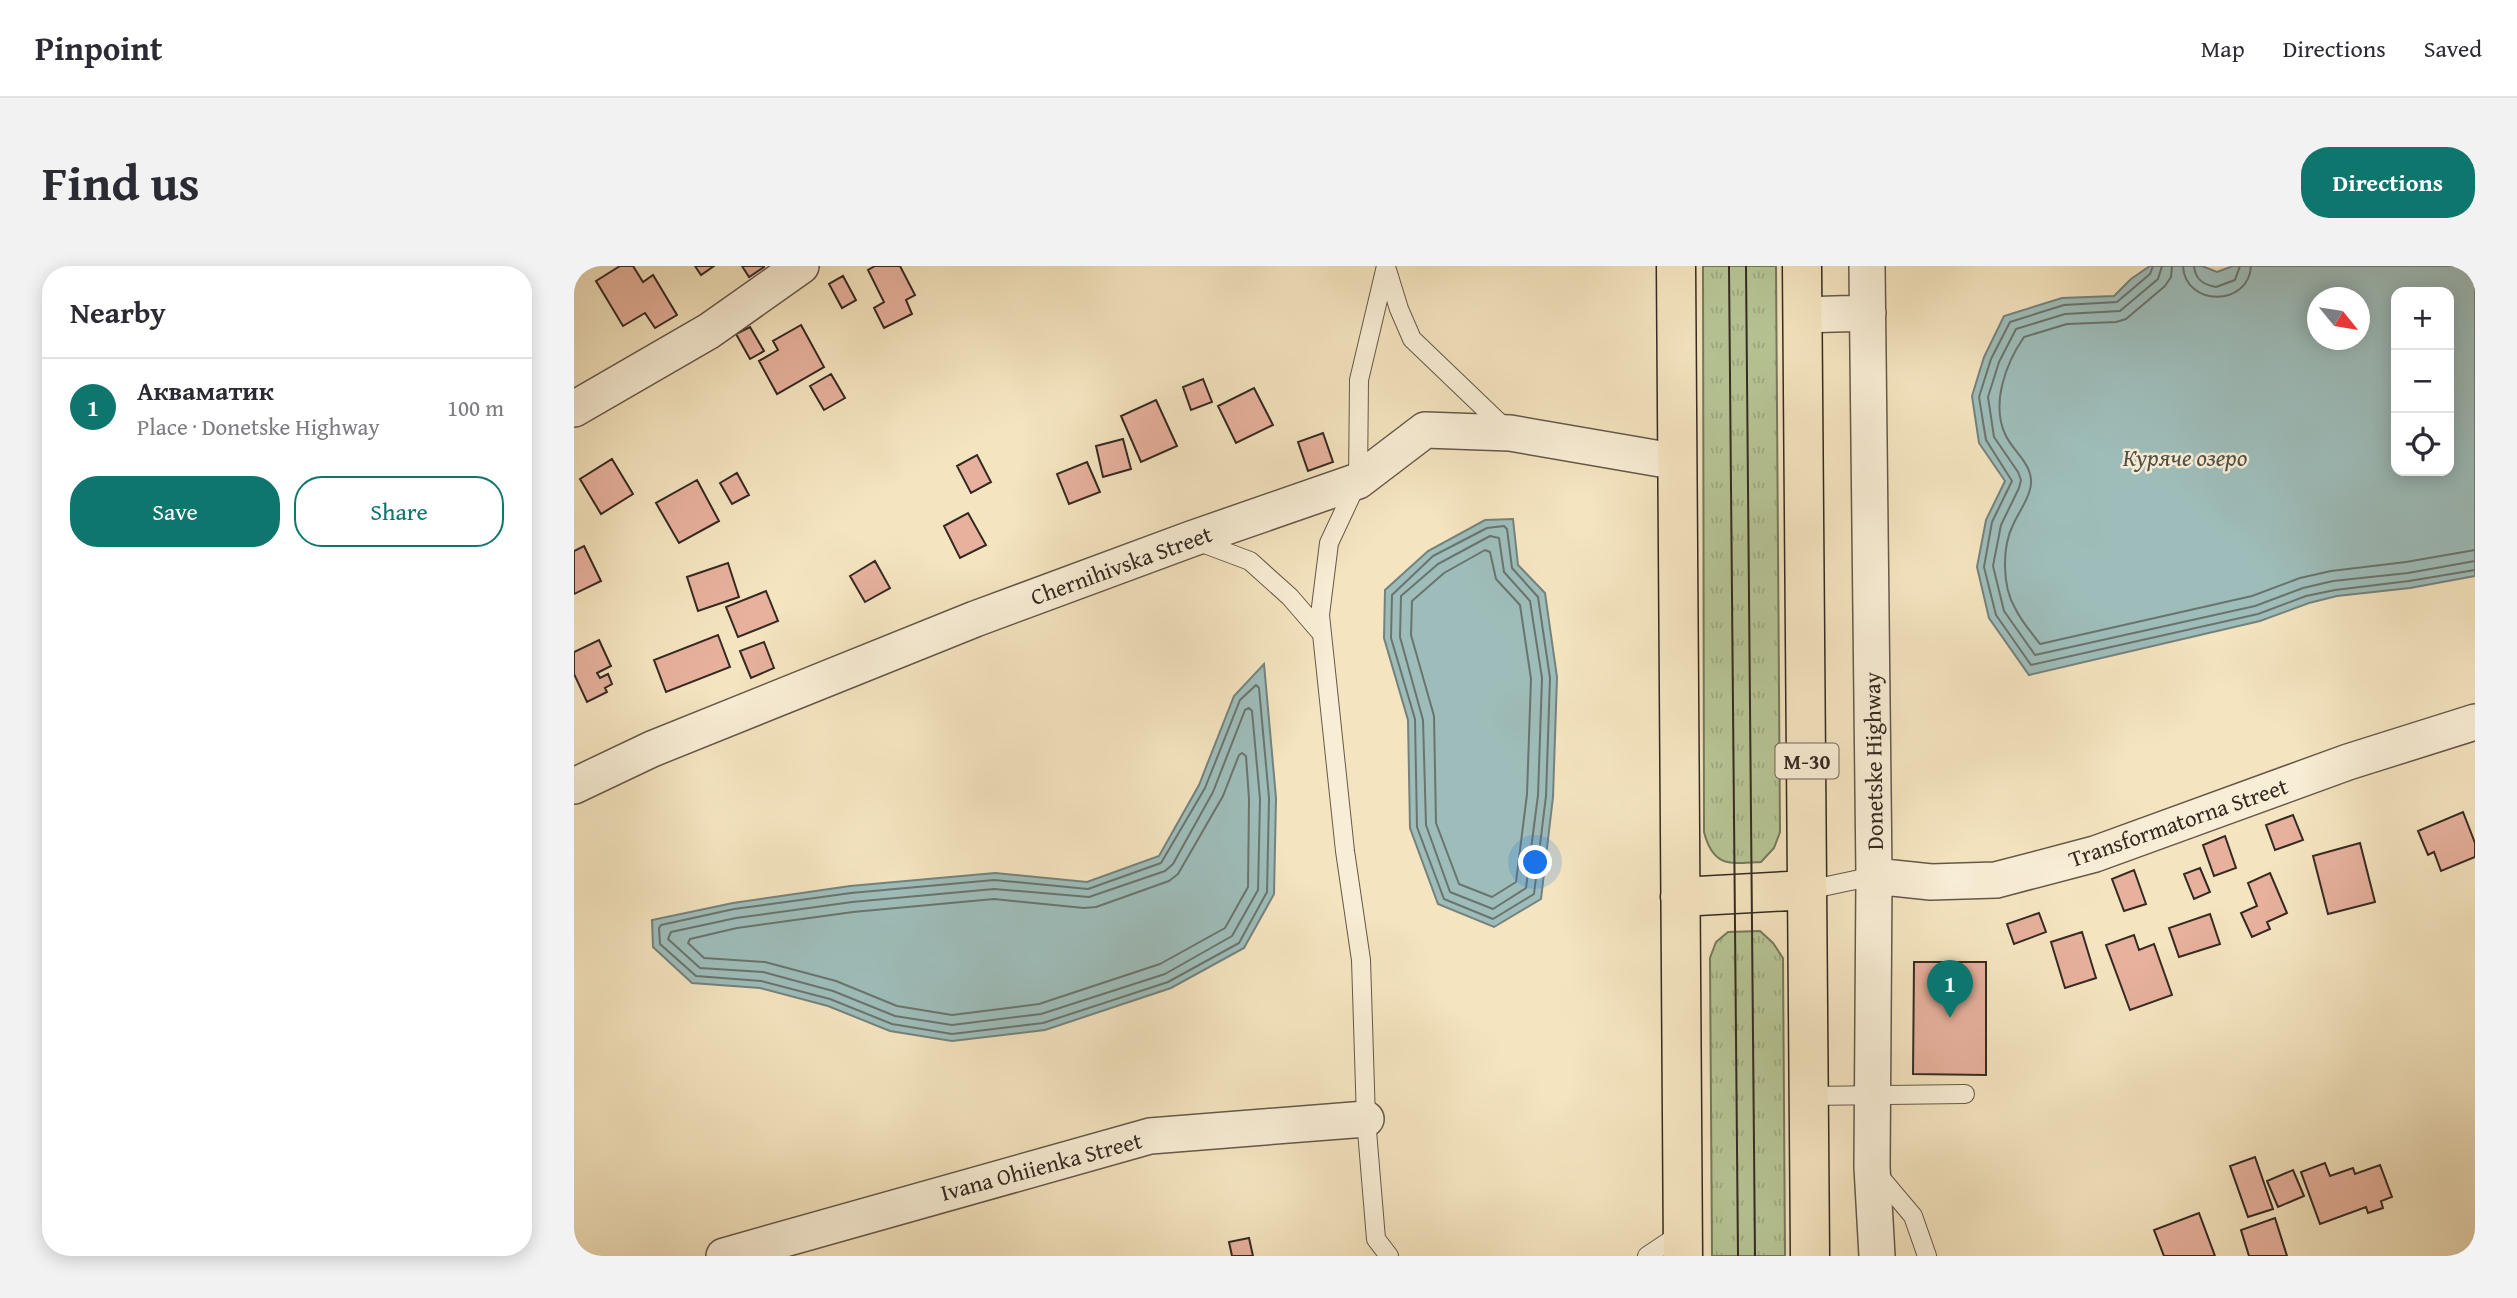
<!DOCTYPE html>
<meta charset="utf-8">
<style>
:root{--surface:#fff;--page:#f2f2f3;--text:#2b2b33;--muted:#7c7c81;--line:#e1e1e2;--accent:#0f766e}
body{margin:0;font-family:"Gentium Book Plus",serif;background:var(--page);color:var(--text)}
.controls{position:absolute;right:21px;top:21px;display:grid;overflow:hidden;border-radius:14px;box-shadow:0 4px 18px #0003}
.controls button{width:63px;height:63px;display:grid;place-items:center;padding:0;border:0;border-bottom:2px solid var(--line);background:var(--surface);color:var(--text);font:35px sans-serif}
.compass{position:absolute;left:1733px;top:21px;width:63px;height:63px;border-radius:50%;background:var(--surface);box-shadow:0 4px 18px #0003;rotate:120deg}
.you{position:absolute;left:962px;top:597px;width:24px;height:24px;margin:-18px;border:5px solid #fff;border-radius:50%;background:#1a73e8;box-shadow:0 0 0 10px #1a73e833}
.badge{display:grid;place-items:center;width:46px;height:46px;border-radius:50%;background:var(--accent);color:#fff;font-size:23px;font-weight:700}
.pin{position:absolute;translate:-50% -58px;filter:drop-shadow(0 2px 4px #0008)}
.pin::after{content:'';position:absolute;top:37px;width:24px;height:21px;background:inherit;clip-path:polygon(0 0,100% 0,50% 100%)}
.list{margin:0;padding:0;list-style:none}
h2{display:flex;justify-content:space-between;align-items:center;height:91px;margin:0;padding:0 28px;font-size:30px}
h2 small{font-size:23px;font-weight:400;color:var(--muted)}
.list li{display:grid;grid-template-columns:46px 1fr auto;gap:21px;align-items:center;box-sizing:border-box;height:98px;padding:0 28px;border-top:2px solid var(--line)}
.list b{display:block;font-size:26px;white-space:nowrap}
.list p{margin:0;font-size:23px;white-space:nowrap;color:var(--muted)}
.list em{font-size:23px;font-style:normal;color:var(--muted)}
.actions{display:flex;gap:14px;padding:21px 28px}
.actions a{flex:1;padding:16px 0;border:2px solid var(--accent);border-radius:28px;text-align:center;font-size:24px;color:var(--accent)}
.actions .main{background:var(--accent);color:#fff}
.icon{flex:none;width:38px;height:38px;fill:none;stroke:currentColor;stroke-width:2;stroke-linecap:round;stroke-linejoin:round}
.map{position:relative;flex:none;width:1901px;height:990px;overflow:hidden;border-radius:28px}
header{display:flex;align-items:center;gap:42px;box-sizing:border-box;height:98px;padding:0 35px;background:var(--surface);border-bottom:2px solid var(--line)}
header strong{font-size:33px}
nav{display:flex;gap:38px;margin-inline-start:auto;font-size:24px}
.intro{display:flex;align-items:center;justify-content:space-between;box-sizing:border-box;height:168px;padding:0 42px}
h1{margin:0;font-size:49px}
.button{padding:18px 32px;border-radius:28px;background:var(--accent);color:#fff;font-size:24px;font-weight:700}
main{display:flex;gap:42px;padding:0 42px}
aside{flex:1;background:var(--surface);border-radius:28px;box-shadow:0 4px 18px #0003}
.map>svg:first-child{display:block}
.grass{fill:url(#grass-tufts);stroke:#76785c;stroke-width:2}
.water{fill:#9ebdba;stroke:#74827e;stroke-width:2;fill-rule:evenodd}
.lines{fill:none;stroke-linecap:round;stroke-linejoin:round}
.shore{stroke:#6a746e;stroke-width:2}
.building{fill:#e7b19d;stroke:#352a23;stroke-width:2}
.lane-casing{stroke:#65584a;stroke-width:20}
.street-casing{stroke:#65584a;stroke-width:38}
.highway-casing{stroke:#352a23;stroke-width:41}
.lane{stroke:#f8edd5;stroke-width:18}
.street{stroke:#f8edd5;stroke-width:35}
.highway{stroke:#f4e4bf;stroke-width:38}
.tram{stroke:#352a23;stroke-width:2}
.labels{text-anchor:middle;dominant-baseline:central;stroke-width:5;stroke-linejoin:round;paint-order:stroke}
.shield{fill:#f8edd5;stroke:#706458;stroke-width:2}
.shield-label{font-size:21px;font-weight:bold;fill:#352a23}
.street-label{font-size:23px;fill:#352a23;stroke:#f8edd5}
.water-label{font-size:24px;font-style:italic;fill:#4f4f49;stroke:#f8edd5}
</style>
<header>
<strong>Pinpoint</strong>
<nav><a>Map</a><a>Directions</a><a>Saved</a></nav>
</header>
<div class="intro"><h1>Find us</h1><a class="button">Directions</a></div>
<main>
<aside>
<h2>Nearby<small></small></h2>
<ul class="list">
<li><span class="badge">1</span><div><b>Акваматик</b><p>Place · Donetske Highway</p></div><em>100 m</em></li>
</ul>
<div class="actions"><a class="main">Save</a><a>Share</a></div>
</aside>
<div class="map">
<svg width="1901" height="990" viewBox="0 0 1901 990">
<defs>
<pattern id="grass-tufts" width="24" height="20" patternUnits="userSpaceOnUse" patternTransform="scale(1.75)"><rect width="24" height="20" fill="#b7c595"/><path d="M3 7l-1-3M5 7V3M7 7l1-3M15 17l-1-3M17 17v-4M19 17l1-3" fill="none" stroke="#9ea980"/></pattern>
</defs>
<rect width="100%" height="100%" fill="#f4e4bf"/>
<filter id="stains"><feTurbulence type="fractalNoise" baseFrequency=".00286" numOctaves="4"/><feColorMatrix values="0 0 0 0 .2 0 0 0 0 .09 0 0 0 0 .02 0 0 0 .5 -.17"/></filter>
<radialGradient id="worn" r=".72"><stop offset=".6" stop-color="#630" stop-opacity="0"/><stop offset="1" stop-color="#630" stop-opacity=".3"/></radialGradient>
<path class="grass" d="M1129 0H1202L1206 566 1200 582 1187 596C1155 598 1139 601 1130 566Z
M1186 665 1199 677 1209 692 1211 990H1138L1136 692 1142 676 1154 666Z"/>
<path class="water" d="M1576 0H1628L1643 6 1659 0H1901V310L1836 322 1763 330 1735 337 1686 355 1455 409 1415 352 1403 301 1412 254 1431 215 1405 177 1398 130 1410 91 1430 50 1488 32 1540 30 1557 13ZM1822 26H1875V205H1822ZM1744 32H1786V74H1744Z
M939 253 944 299 971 327 983 411 979 531 967 633 920 661 864 638 836 562 834 454 810 372 811 324 854 285 911 254Z
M690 398 702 532 700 628 670 682 597 722 471 764 378 775 316 765 254 740 186 722 118 717 79 681 78 654 159 637 276 620 421 607 513 616 585 590 625 519 660 430Z"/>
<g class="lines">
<path class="shore" d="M1579 0 1576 8 1543 36 1490 39 1436 56 1417 93 1405 131 1412 174 1438 215 1418 256 1410 301 1422 349 1457 399 1684 348 1732 330 1761 324 1835 315 1901 304
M1588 0 1584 13 1546 45 1491 48 1442 63 1425 96 1414 131 1420 171 1444 206 1447 214 1445 222 1427 259 1419 300 1430 345 1461 389 1681 340 1729 322 1759 315 1834 307 1901 295
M1598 0 1597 11 1591 20 1552 53 1542 56 1493 58 1450 71C1432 97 1417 137 1431 168 1438 184 1456 196 1457 214 1458 229 1445 245 1439 259 1428 281 1428 320 1441 342 1447 355 1457 366 1466 378L1678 330 1726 312 1757 305 1832 296 1901 284
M1609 0C1611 41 1675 41 1677 0
M1620 0C1621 14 1630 19 1642 21L1661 14 1666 0
M930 260 933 263 938 302 964 331 976 412 972 530 960 628 919 653 870 633 843 561 841 453 817 372 818 329 859 290 913 262Z
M916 270 925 272 930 306 956 335 968 412 964 529 952 622 919 643 876 626 852 559 849 454 826 371 827 330 864 298Z
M911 284 916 286 922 313 946 339 957 413 953 528 942 616 918 631 885 618 862 557 860 450 837 369 838 335 870 307Z
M682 419 685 422 695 532 693 626 665 677 594 716 469 757 378 768 318 758 256 733 187 715 122 710 86 678 85 662 87 659 160 643 277 627 420 614 514 623 587 597 631 522 666 434Z
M675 442 678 445 686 533 684 624 658 670 591 708 467 748 378 759 321 750 259 725 189 706 126 702 94 673 97 666 162 652 278 636 420 623 515 631 591 605 599 598 639 526 671 444Z
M668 487 672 490 675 533 674 621 651 662 586 698 465 738 378 749 323 740 262 715 191 696 130 692 114 677 116 673 163 662 279 646 420 633 510 642 522 641 595 615 604 608 649 530 665 489Z"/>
</g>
<path class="building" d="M46 0H59L69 16 79 9 103 49 81 62 71 47 49 60 22 15Z
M121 0H140L127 9Z
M168 0H190V1L175 11Z
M301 0H326L341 29 332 34 338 48 310 62 300 42 310 36 294 4Z
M269 10 282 34 268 42 255 18Z
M227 59 250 101 203 128 185 95 204 84 199 75Z
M176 61 190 85 176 93 162 68Z
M257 108 271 132 250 144 236 120Z
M629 113 638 136 617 144 609 121Z
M680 122 699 159 662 177 644 140Z
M582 134 603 180 567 196 547 150Z
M749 167 759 196 734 205 724 176Z
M549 173 557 203 529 211 522 180Z
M403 189 417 216 397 227 383 200Z
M38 193 59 228 27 248 6 213Z
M513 196 526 226 495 238 483 208Z
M163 207 175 229 158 238 146 217Z
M123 214 145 255 105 277 82 237Z
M394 247 412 279 386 292 370 260Z
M10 280 27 315 0 328V285Z
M301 295 316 322 291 336 276 310Z
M154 297 165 331 124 345 113 311Z
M192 325 204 355 164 371 152 341Z
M144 369 156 401 92 426 80 394Z
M25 374 37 400 23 407 26 412 34 408 38 418 31 422 33 426 13 436 0 408V386Z
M190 376 200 402 177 412 166 385Z
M1889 546 1901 577V591L1867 605 1860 586 1854 589 1844 565Z
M1719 549 1729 574 1701 584 1692 559Z
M1651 570 1662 602 1640 610 1629 579Z
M1786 577 1801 636 1754 648 1739 590Z
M1626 602 1636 626 1620 633 1610 608Z
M1560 604 1572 638 1550 645 1538 613Z
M1696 607 1713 647 1693 656 1696 663 1678 671 1667 647 1683 640 1674 617Z
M1465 647 1472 666 1440 678 1433 658Z
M1636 648 1646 678 1605 691 1595 662Z
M1508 666 1522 712 1491 722 1477 676Z
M1560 669 1565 684 1580 678 1598 729 1556 744 1532 679Z
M1340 696H1412V809L1339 808Z
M1681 891 1699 943 1674 951 1656 900Z
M1751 897 1756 910 1779 902 1781 908 1806 899 1818 931 1807 935 1809 942 1794 947 1792 941 1746 958 1727 906Z
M1719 904 1730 930 1704 941 1693 915Z
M1625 947 1641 990H1590L1580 964Z
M1701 952 1713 990H1675L1667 964Z
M675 972 679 990H658L655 976Z"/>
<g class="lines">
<g class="lane-casing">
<path id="lane" d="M812 0 785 114 784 215 755 277 746 349 771 585 787 694 792 853 802 973 815 990
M813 4 825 43 838 73 934 165
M620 274 676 295 716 331 748 368
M1234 624 1300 610
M1235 830 1391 828
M1301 905 1339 950 1353 990
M1073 990 1109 966"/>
</g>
<g class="street-casing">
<path id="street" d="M1293 0 1300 610 1298 901 1303 990
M1228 49 1294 47
M0 143 135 65 227 0
M0 520 78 483 401 353 617 273 784 215 851 164 936 167 1104 196
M1300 610 1357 616 1422 614 1521 588 1774 496 1901 456
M150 990 576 870 792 853"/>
</g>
<g class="highway-casing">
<path id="highway" d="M1102 0 1109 990
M1228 0 1236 990
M1106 631 1234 624"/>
</g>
<use href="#lane" class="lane"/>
<use href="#street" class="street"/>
<use href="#highway" class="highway"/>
<path class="tram" d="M1155 0 1164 990
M1172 0 1181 990"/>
</g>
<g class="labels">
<rect class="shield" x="1201.5" y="477.5" width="63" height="35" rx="5"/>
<g class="shield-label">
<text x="1233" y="495">М-30</text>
</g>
<g class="street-label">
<text transform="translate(547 299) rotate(-20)">Chernihivska Street</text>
<text transform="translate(1299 495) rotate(-91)">Donetske Highway</text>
<text transform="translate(1604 556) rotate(-19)">Transformatorna Street</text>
<text transform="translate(467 900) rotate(-15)">Ivana Ohiienka Street</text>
</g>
<g class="water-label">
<text x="1611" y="191">Куряче озеро</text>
</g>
</g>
<rect width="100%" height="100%" filter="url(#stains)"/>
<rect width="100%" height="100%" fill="url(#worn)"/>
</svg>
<div class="controls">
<button>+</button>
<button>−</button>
<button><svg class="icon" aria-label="locate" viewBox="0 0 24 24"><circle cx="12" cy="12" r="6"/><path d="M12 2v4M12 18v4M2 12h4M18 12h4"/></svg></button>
</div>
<svg class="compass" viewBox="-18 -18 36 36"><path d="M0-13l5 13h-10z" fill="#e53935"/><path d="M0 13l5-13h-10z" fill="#7c7c81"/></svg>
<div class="you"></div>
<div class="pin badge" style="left:1376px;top:752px">1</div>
</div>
</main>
